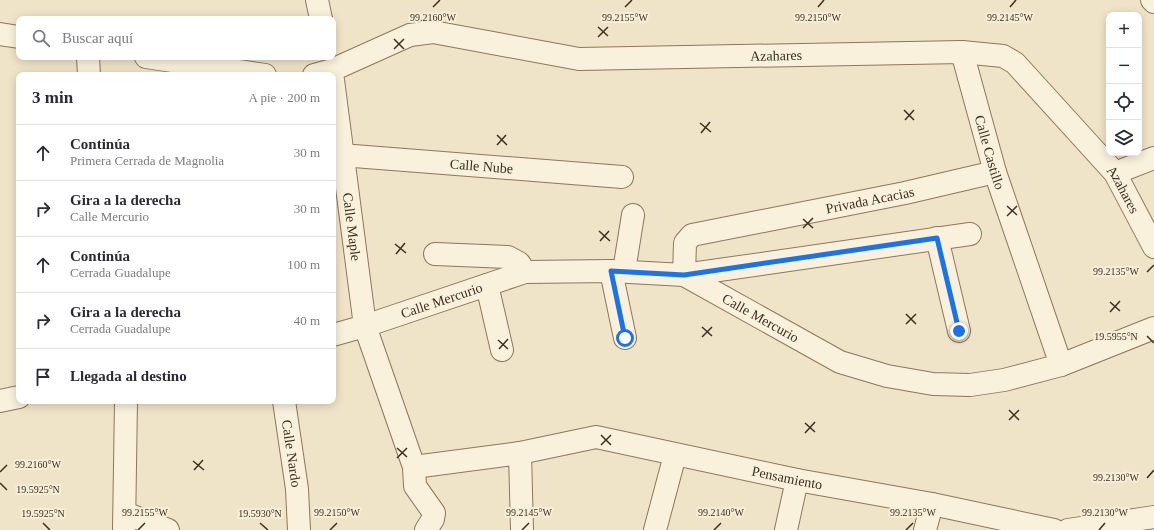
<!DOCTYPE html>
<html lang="es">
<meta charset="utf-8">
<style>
:root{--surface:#fff;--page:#f7f7f7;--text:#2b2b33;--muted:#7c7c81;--line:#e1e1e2}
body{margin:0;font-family:Georgia,serif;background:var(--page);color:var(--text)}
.controls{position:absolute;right:12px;top:12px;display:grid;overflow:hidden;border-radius:8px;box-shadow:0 2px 10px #0003}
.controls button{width:36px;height:36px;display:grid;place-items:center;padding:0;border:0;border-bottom:1px solid var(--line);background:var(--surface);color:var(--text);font:20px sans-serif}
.stop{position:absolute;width:12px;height:12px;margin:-9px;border:3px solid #1a73e8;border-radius:50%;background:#fff}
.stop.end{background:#1a73e8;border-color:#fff;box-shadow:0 1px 4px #0008}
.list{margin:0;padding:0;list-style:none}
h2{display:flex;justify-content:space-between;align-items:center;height:52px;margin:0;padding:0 16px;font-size:17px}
h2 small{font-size:13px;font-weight:400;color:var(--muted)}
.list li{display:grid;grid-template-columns:26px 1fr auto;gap:12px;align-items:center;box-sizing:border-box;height:56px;padding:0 16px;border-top:1px solid var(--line)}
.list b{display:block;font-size:15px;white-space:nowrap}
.list p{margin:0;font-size:13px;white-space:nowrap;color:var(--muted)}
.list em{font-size:13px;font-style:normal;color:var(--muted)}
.icon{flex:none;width:22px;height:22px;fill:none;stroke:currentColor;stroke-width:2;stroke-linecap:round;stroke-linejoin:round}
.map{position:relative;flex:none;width:1154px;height:530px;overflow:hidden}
.search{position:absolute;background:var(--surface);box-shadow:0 2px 10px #0003;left:16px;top:16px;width:320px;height:44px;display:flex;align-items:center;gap:10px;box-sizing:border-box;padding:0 14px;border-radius:8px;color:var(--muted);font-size:15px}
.panel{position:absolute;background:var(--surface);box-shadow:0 2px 10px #0003;left:16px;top:72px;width:320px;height:332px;border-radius:8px}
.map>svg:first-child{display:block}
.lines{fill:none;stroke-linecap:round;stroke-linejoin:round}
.minor-casing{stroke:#8d765c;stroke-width:24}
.minor{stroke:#faf1dc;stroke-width:22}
.route{stroke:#1a73e8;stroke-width:5}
.ticks{fill:none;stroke:#3d2e20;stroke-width:1.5}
.labels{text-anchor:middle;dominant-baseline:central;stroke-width:4;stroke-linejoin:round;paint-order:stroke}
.street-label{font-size:14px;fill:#3d2e20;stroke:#f7eed8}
.ticks-label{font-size:10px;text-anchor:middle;fill:#3d2e20;stroke:#f7eed8;stroke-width:4;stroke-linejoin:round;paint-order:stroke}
</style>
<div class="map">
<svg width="1154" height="530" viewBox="0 0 1154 530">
<rect width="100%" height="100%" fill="#f0e4c8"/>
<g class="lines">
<g class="minor-casing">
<g id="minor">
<path d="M317 0 321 19"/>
<path d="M1152 0 1154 2"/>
<path d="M0 34 19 37"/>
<path id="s1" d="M962 52 995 172 1061 365"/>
<path d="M88 57 89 75"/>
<path d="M146 57 265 75"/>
<path id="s2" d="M314 75 332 70 410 35 433 32 579 59 962 52 1003 56 1015 63 1115 173 1154 247"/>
<path id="s3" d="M333 80 365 326 414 467 415 486 434 513 433 519 426 530"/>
<path id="s4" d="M341 155 622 177"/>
<path d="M1115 173 1154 158"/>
<path id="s5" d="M970 234 684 275 685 243 692 235 905 193 995 172"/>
<path d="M937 238 959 331"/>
<path d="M435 254 508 257 519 263 525 272"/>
<path d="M611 271 625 338"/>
<path d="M624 271 633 215"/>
<path d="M487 285 502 350"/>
<path id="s6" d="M333 335 365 326 525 272 611 271 684 275 840 362 887 376 933 384 970 385 1004 380 1061 365 1154 328"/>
<path d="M0 401 19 397"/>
<path id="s7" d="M284 401 297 489 299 530"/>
<path d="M520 453 522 530"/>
<path id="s8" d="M414 467 520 453 596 437 797 480 932 504 1054 530"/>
<path d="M125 513 168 530"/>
<path d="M124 530 126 401"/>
<path d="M655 530 675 455"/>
<path d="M786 530 797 480"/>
<path d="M925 530 932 504"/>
<path d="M1068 530 1154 517"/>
</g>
</g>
<use href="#minor" class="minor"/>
</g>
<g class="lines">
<path class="route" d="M625 338 611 271 684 275 937 238 959 331"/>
</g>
<path class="ticks" d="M433 7 440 0M625 7 632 0M818 7 824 0M1010 7 1016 0M598 27 608 36M598 37 608 27M394 39 404 49M394 49 404 39M904 110 914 120M905 120 914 110M700 123 711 132M701 133 710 122M497 135 507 145M497 145 506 135M1007 206 1017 215M1007 216 1017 206M803 219 813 228M803 228 813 218M599 231 610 241M600 241 609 231M395 244 406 253M396 254 405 243M1147 272 1154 265M1110 302 1120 311M1110 312 1120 301M906 314 916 324M906 324 916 314M702 327 712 336M1147 336 1154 343M702 337 712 327M498 340 508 349M499 349 508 339M1009 410 1019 420M1009 420 1019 410M805 423 815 432M805 433 815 422M601 435 611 445M601 445 611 435M397 448 407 457M397 458 407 448M193 461 204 470M194 470 203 460M0 472 7 465M1147 478 1154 470M0 483 7 490M43 523 50 530M260 523 268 530M138 530 145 523M330 530 337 523M522 530 529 523M714 530 721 523M906 530 913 523M1099 530 1105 523"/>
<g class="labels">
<g class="street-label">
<text stroke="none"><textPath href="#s2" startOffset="473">Azahares</textPath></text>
<text stroke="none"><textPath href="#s1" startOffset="104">Calle Castillo</textPath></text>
<text stroke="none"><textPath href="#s4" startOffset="141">Calle Nube</textPath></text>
<text stroke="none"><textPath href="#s2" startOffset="881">Azahares</textPath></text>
<text stroke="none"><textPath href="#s5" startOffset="513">Privada Acacias</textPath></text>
<text stroke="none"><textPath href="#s3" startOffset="148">Calle Maple</textPath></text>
<text stroke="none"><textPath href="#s6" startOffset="114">Calle Mercurio</textPath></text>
<text stroke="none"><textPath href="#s6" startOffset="449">Calle Mercurio</textPath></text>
<text stroke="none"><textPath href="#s7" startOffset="53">Calle Nardo</textPath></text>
<text stroke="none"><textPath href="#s8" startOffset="380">Pensamiento</textPath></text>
</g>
</g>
<g class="ticks-label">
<text x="433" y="21">99.2160°W</text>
<text x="625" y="21">99.2155°W</text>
<text x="818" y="21">99.2150°W</text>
<text x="1010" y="21">99.2145°W</text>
<text x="1116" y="275">99.2135°W</text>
<text x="1116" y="340">19.5955°N</text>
<text x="38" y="468">99.2160°W</text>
<text x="1116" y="481">99.2130°W</text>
<text x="38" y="493">19.5925°N</text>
<text x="145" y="516">99.2155°W</text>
<text x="337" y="516">99.2150°W</text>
<text x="529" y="516">99.2145°W</text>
<text x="721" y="516">99.2140°W</text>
<text x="913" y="516">99.2135°W</text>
<text x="1105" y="516">99.2130°W</text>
<text x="43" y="517">19.5925°N</text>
<text x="260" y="517">19.5930°N</text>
</g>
</svg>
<div class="controls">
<button>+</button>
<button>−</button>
<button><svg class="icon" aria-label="locate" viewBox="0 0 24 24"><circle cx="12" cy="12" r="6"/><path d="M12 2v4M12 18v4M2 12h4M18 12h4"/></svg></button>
<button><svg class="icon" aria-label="layers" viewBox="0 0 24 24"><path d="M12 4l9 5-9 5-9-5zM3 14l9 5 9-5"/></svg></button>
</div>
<div class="stop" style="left:625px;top:338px"></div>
<div class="stop end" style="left:959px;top:331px"></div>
<div class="search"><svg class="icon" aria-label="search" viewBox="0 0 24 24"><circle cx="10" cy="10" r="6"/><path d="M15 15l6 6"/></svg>Buscar aquí</div>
<section class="panel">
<h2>3 min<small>A pie · 200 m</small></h2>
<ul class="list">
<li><svg class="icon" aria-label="ahead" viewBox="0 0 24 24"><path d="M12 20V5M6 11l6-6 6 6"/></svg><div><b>Continúa</b><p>Primera Cerrada de Magnolia</p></div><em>30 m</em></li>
<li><svg class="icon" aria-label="right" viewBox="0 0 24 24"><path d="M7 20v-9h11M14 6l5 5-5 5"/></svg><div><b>Gira a la derecha</b><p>Calle Mercurio</p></div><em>30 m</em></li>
<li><svg class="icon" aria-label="ahead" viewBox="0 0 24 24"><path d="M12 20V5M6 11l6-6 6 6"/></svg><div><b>Continúa</b><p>Cerrada Guadalupe</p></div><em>100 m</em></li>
<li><svg class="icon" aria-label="right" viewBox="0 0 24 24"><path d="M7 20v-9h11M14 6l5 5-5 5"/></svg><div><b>Gira a la derecha</b><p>Cerrada Guadalupe</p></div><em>40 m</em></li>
<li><svg class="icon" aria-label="arrive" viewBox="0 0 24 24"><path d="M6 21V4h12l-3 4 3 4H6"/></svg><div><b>Llegada al destino</b></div></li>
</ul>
</section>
</div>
